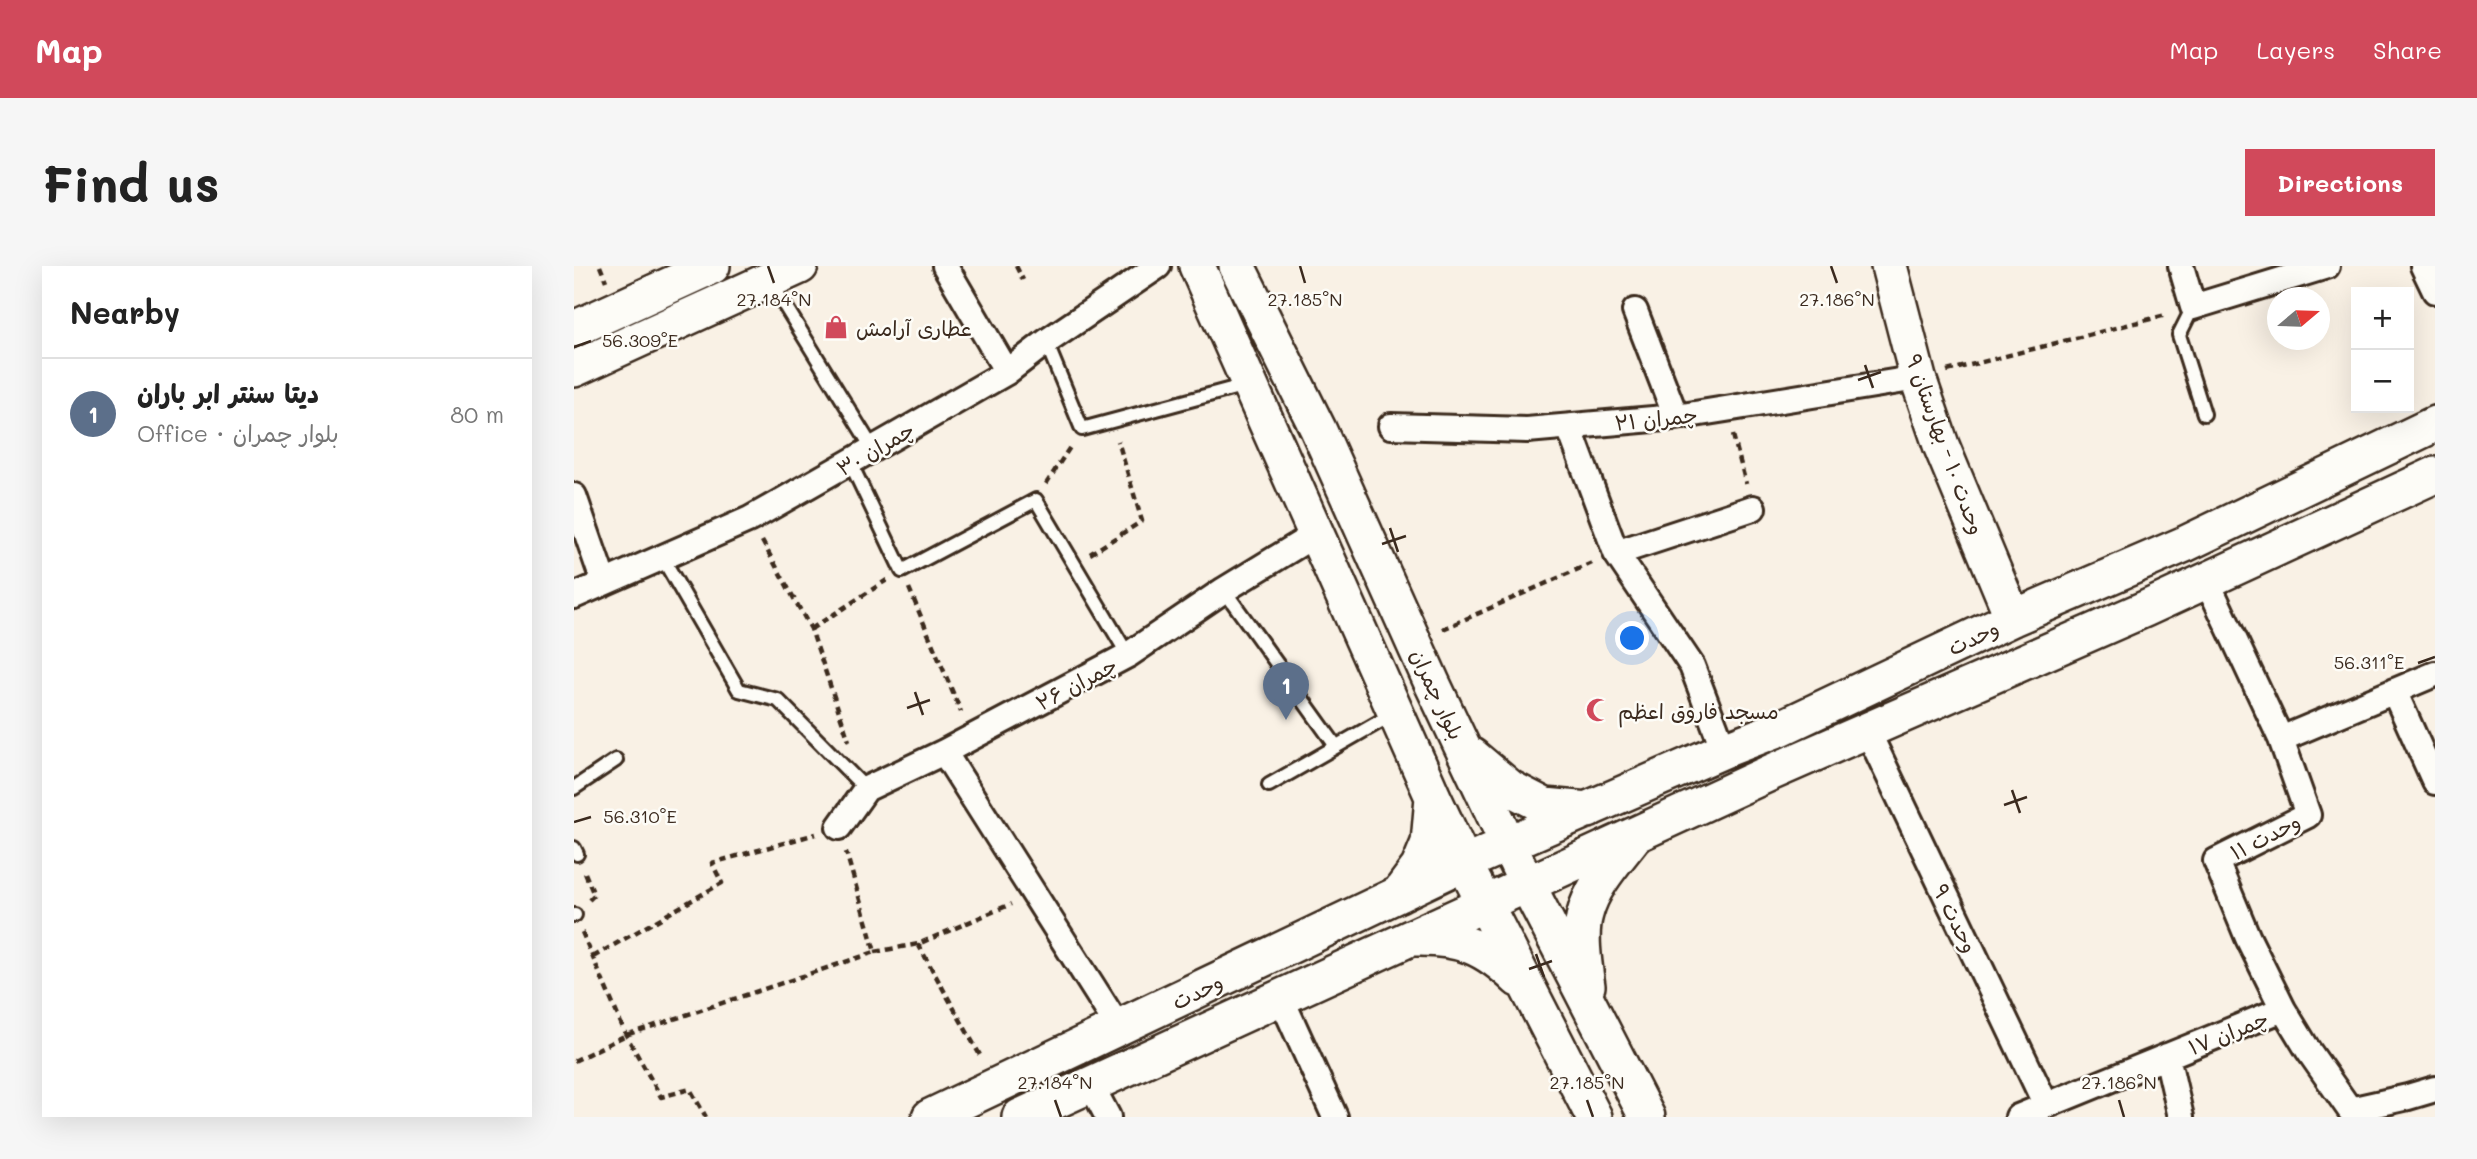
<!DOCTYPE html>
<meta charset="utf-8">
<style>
:root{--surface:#fff;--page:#f6f6f6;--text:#222;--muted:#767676;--line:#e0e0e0;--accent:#d1495b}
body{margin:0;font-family:Mali,"Playpen Sans Arabic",sans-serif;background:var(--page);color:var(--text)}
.controls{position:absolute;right:21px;top:21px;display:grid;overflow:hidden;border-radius:0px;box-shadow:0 7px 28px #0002}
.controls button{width:63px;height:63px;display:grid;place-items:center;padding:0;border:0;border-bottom:2px solid var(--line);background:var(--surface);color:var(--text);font:35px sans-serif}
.compass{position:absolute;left:1693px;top:21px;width:63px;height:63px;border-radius:50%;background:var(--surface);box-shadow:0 7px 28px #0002;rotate:71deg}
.you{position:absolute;left:1059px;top:373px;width:24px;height:24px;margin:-18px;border:5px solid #fff;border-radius:50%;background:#1a73e8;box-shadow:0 0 0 10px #1a73e833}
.badge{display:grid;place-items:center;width:46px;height:46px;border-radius:50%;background:var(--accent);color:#fff;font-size:23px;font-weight:700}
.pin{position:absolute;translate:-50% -58px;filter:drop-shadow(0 2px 4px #0008)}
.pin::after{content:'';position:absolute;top:37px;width:24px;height:21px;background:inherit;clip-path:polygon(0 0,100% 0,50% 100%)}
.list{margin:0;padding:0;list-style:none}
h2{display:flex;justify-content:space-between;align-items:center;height:91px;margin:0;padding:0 28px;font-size:30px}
h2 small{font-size:23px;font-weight:400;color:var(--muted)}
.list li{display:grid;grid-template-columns:46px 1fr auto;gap:21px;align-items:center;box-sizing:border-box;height:112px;padding:0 28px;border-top:2px solid var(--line)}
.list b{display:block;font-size:26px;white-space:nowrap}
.list p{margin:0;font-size:23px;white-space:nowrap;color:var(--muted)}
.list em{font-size:23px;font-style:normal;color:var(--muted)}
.map{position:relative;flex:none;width:1861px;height:851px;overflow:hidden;border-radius:0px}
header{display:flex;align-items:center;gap:42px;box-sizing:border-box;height:98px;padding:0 35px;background:var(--accent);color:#fff}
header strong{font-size:33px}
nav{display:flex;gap:38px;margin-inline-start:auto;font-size:24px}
.intro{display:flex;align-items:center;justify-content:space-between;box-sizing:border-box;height:168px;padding:0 42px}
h1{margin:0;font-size:49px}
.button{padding:18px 32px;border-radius:0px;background:var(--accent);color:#fff;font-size:24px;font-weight:700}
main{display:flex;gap:42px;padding:0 42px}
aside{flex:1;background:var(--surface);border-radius:0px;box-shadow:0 7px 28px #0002}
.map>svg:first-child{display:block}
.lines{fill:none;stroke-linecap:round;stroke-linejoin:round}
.lane-casing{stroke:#3b2a1e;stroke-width:18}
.street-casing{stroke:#3b2a1e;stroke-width:30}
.secondary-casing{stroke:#3b2a1e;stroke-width:40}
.path{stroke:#3b2a1e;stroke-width:4.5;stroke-dasharray:7 5;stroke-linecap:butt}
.lane{stroke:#fdfcf7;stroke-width:12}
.street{stroke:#fdfcf7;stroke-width:24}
.secondary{stroke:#fdfcf7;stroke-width:35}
.ticks{fill:none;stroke:#3b2a1e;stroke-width:2.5}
.labels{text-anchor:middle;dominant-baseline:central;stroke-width:5;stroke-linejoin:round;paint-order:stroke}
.poi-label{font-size:21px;fill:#3b2a1e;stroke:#fdfcf7;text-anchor:start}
.street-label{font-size:21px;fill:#3b2a1e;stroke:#fdfcf7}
.ticks-label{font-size:18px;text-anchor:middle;fill:#3b2a1e;stroke:#fdfcf7;stroke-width:5;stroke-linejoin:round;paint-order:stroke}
</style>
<header>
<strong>Map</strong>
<nav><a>Map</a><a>Layers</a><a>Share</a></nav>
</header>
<div class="intro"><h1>Find us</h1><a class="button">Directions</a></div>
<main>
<aside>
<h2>Nearby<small></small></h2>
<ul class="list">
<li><span class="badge" style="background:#5c6f8a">1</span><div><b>دیتا سنتر ابر باران</b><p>Office · بلوار چمران</p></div><em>80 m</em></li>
</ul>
</aside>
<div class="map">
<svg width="1861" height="851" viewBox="0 0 1861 851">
<rect width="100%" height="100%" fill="#f9f1e5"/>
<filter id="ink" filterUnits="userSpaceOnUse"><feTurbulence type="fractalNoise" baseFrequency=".0143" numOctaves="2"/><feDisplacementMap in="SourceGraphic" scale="14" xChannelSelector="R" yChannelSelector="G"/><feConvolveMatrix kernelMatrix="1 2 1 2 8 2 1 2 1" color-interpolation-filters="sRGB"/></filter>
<g filter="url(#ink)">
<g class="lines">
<g class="lane-casing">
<path id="lane" d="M197 17 299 183
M1619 41 1605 69 1630 148
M472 76 508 163 672 119
M276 196 328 305 462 234 554 389
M88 291 165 424 204 434 292 523
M650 324 762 480
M695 519 819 448
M0 522 42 494
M0 582 3 588
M0 649H1"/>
</g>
<g class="street-casing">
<path id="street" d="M371 0 433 106
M1607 0 1619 41 1753 0
M1849 0 1861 25
M1061 45 1102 151
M817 160 953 164 1102 151 1344 112
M995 161 1042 287 1118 400 1150 484
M0 230 30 317
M1042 287 1179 242
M1633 315 1707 473 1734 549 1642 595 1674 672 1709 743
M0 330 176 253 276 196 433 106 472 76 584 0
M1820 425 1861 516
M1293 464 1472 839
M1707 473 1861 408
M370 486 545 762
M265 561 292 523 370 486 554 389 650 324 742 268
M707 732 761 851
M1593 790 1607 851
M517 819 534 851
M1444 851 1709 743 1734 784 1776 844 1834 831 1861 823"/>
</g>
<g class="secondary-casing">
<path id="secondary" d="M623 0 859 531 890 597 1020 851
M663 0 744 163 858 417 953 618 1073 851
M1315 0 1344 112 1367 179 1439 352
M0 63 138 0
M0 103 226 0
M898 490 936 522 971 540 1014 544
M825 628 845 601 855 577 859 531
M841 672C887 671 911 681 944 713
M1013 720C1010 699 1005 668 1011 648 1018 620 1041 595 1058 573
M356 851 890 597 1150 484 1207 462 1439 352 1611 278 1861 158
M446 851 1198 506 1571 343 1861 209"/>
</g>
<path class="path" d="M26 0 32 15
M442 0 449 14
M1373 105 1592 49
M1159 169 1172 218
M472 218 498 178
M188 275 237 363 275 475
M516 288 568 255 544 175
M335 322 387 446
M237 363 313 314
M869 363 1018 297
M11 607 20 629 15 634
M8 666 52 769 87 831 116 823 132 851
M344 678 407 791
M301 686 344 678 437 638
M19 691 148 617 138 597 242 568
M0 795 52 769 301 686 272 586"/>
<use href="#lane" class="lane"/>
<use href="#street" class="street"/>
<use href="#secondary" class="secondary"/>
</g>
</g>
<path class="ticks" d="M194 0 200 17M726 0 731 17M1257 0 1263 17M0 81 17 75M1291 99 1299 122M1284 114 1307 106M816 262 824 286M808 278 832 270M1844 397 1861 391M341 426 349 449M333 442 356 434M1438 524 1446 547M1430 539 1453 531M0 556 17 551M962 688 970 711M955 703 978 695M481 834 487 851M1013 834 1019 851M1545 834 1550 851"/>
<defs>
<g id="shop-bare" transform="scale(1.89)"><path d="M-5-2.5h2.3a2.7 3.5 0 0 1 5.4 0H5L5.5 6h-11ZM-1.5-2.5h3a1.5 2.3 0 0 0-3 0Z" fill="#d1495b" stroke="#fdfcf7" stroke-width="2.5" paint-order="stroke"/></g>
<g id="mosque-bare" transform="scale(1.89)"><path d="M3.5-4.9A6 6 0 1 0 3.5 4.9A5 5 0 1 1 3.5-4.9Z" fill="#d1495b" stroke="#fdfcf7" stroke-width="2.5" paint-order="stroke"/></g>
</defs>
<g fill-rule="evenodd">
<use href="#shop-bare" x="262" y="61"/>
<use href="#mosque-bare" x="1024" y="444"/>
</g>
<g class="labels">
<g class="poi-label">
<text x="282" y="61">عطاری آرامش</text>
<text x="1044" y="444">مسجد فاروق اعظم</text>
</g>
<g class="street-label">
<text transform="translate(1082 152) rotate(-6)">چمران ۲۱</text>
<text transform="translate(1372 178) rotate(70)">وحدت ۱۰ - بهارستان ۹</text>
<text transform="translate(301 182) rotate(-30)">چمران ۳۰</text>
<text transform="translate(1399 371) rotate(-25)">وحدت</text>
<text transform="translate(502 417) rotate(-28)">چمران ۲۶</text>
<text transform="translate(864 428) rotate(65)">بلوار چمران</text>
<text transform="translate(1691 570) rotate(-27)">وحدت ۱۱</text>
<text transform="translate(1382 652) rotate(64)">وحدت ۹</text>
<text transform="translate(623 725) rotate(-26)">وحدت</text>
<text transform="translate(1654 766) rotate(-22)">چمران ۱۷</text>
</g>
</g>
<g class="ticks-label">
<text x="200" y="40">27.184°N</text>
<text x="731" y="40">27.185°N</text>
<text x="1263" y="40">27.186°N</text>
<text x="66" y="81">56.309°E</text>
<text x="1795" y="403">56.311°E</text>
<text x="66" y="557">56.310°E</text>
<text x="481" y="823">27.184°N</text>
<text x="1013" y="823">27.185°N</text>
<text x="1545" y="823">27.186°N</text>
</g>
</svg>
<div class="controls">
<button>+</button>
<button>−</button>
</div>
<svg class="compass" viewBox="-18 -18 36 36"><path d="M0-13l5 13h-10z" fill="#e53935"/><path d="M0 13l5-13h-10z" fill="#767676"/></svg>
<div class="you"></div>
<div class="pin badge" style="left:712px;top:454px;background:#5c6f8a">1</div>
</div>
</main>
